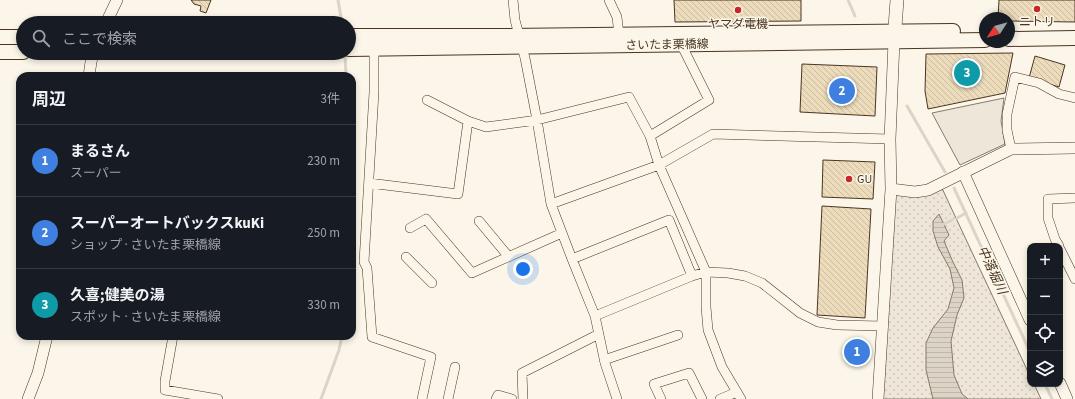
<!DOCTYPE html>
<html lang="ja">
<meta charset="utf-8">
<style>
:root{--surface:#171b24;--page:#242831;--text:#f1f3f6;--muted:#9ea1a6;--line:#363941;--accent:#7c3aed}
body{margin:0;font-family:"Source Sans 3","Noto Sans JP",sans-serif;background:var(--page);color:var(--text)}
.controls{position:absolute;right:12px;bottom:12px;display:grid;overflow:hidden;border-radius:8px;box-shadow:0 2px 6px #0003}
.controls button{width:36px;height:36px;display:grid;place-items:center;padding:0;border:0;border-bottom:1px solid var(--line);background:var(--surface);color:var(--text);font:20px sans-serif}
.compass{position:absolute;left:979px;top:12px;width:36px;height:36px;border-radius:50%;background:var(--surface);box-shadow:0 2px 6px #0003;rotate:234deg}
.you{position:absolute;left:523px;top:269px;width:14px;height:14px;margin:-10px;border:3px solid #fff;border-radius:50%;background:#1a73e8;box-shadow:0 0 0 6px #1a73e833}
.badge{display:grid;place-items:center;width:26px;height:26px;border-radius:50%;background:var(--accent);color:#fff;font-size:13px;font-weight:700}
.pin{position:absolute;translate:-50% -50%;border:2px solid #fff;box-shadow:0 1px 4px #0006}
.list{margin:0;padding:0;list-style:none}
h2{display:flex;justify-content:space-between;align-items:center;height:52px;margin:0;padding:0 16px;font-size:17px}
h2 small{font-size:13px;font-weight:400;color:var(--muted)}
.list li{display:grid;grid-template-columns:26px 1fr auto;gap:12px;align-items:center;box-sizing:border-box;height:72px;padding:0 16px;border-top:1px solid var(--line)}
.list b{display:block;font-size:15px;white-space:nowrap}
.list p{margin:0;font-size:13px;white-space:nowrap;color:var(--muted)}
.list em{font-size:13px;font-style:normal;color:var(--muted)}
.icon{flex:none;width:22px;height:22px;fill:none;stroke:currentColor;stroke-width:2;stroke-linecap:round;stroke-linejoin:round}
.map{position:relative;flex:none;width:1075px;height:399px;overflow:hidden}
.search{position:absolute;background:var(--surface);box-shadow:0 2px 6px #0003;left:16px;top:16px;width:340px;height:44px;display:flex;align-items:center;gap:10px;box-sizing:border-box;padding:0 14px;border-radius:22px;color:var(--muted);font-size:15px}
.panel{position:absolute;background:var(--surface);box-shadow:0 2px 6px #0003;left:16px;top:72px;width:340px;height:268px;border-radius:12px}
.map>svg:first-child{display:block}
.park{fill:url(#park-dots);stroke:#887966}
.parking{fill:#ede7d9;stroke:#887966}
.water{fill:url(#water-rules);stroke:#887966}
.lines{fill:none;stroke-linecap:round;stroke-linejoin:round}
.stream{stroke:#dcd4c6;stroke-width:3}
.building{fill:url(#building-back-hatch);stroke:#4a3520}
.minor-casing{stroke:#4a3520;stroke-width:10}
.tertiary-casing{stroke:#4a3520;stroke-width:12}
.secondary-casing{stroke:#4a3520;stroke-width:14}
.primary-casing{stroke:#4a3520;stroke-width:16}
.minor{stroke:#fbf6e9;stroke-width:9}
.tertiary{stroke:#fbf6e9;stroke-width:11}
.secondary{stroke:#fbf6e9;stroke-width:13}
.primary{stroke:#fbf6e9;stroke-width:14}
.poi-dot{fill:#c62828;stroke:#fbf6e9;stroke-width:1.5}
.labels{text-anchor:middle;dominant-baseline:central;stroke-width:3;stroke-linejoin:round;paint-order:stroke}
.poi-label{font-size:12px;fill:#4a3520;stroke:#fbf6e9}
.street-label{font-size:12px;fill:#4a3520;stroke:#fbf6e9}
.water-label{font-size:13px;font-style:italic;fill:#4a3520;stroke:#fbf6e9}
</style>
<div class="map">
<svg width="1075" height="399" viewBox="0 0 1075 399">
<defs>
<pattern id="park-dots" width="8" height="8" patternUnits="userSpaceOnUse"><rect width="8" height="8" fill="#ede6d9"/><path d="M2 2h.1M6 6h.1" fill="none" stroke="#cdc6ba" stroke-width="1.8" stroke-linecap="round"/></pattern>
<pattern id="water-rules" width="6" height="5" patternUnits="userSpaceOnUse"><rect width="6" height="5" fill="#dcd4c6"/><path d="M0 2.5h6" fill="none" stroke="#beb7aa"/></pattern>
<pattern id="building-back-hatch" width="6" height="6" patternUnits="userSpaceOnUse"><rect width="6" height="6" fill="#ecdcbc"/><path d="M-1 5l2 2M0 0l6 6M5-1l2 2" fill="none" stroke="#ccbda1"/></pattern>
</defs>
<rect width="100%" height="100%" fill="#fbf6e9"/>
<path class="park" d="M940 184 1030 376V384H1034L1041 399H878L891 189Z"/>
<path class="parking" d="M1004 98 1001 121 1005 144 960 165 932 113Z"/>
<path class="water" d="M939 214 949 235 944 241 952 260 962 280 964 298 957 315 951 341 954 375 962 394 968 399H933L926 370V343L933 328 948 309 954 288 950 269 938 247 933 231V221Z"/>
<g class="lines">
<path class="stream" d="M338 0 342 23
M848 0 855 16
M345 57 346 73
M907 106 945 172
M954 188 1030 352
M957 218 966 213
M944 224 952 220
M1045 384 1052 399
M321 399 339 350 342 336"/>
</g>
<path class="building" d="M191 0H211L206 13 200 11 201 6 194 4Z
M674 0H801V21L675 22Z
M999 0H1075V22L1009 21V18H998Z
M1013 53 1005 93 928 109 925 91 926 54Z
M1035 56 1065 65 1059 87 1029 78Z
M802 64 877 67 875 116 800 112Z
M823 160 875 162 873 199 822 197Z
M822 206 871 209 865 318 817 315Z"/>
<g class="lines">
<g class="minor-casing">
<path id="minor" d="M513 0 515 20 525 58 537 120 551 204 572 259 595 316 605 363 617 399
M609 0 617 17 619 35
M374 48V92L364 262 367 268 372 337 431 357 422 399
M468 121 486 127 537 120 629 97 650 136 659 165 706 272V307L708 330 722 367 741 399
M650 136 709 100 681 44
M1011 149 1007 130V114L1015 77 1039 83 1059 94 1075 98
M369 183 458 194 468 121 427 100
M551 204 659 165 713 134 890 139
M479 221 509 257
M410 228 426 219 472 273 562 233
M1059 246 1055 239 1048 218V199L1075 198
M1060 249 1075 279
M406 257 432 283
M572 259 669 220 692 276
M595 316 692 276 706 272 728 273 745 276 762 283 800 313 818 322 837 325 883 326
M173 336 165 381V390L218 399
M604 360 678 335
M448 399 455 367
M496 399 498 395 512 399
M523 399 522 373 599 334
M661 399 654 384 689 373 702 399
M720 399 737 392"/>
</g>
<g class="tertiary-casing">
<path id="tertiary" d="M106 23 117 0
M89 76 91 62 93 53
M963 172 1030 320
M891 189 915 192 928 190 1011 149 1075 148
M1060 383 1067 399
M28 399 38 373 47 336
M878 399 891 189 890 139 894 41"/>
</g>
<g class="secondary-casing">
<path id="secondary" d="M894 41 897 0"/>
</g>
<g class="primary-casing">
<path id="primary" d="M349 36H501L953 31
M0 37H23
M1009 39 1075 38
M349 49 985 40
M0 52H23"/>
</g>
<use href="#minor" class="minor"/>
<use href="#tertiary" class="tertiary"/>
<use href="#secondary" class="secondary"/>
<use href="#primary" class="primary"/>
</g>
<g class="poi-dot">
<circle cx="1037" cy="9" r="4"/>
<circle cx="738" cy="10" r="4"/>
<circle cx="849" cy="179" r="4"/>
</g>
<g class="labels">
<g class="poi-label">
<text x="1037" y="22">ニトリ</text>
<text x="738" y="24">ヤマダ電機</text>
<text x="857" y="179" text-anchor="start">GU</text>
</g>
<g class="street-label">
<text transform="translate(667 45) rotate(-1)">さいたま栗橋線</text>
</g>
<g class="water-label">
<text transform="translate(992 270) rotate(65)">中落堀川</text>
</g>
</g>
</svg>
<div class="controls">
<button>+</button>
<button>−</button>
<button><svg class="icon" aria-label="locate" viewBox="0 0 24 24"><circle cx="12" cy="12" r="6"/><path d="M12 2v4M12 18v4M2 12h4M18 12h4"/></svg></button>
<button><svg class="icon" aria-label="layers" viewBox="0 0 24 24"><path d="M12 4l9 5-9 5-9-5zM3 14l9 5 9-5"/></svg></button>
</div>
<svg class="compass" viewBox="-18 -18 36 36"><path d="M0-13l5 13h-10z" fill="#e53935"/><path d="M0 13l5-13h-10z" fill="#9ea1a6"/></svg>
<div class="you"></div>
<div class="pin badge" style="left:857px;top:352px;background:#3f7fe0">1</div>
<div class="pin badge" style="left:842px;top:91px;background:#3f7fe0">2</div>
<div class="pin badge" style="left:967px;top:73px;background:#0f9aa8">3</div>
<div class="search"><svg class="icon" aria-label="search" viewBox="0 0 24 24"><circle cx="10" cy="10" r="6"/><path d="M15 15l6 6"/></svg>ここで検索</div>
<section class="panel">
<h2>周辺<small>3件</small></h2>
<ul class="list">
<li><span class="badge" style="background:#3f7fe0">1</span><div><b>まるさん</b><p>スーパー</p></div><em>230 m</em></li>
<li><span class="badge" style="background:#3f7fe0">2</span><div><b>スーパーオートバックスkuKi</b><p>ショップ · さいたま栗橋線</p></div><em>250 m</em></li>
<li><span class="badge" style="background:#0f9aa8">3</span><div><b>久喜;健美の湯</b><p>スポット · さいたま栗橋線</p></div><em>330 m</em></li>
</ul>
</section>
</div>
